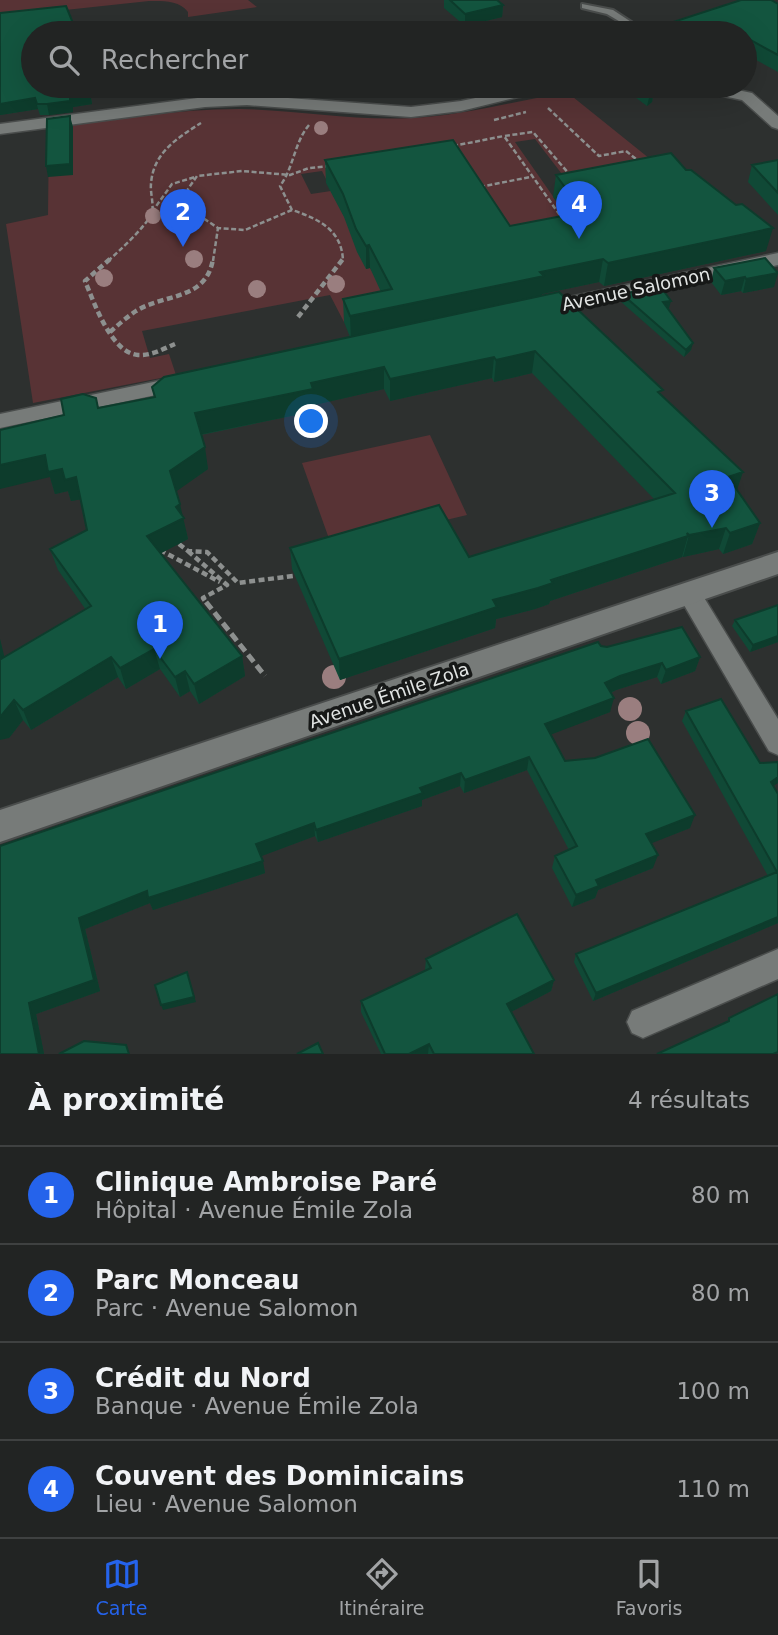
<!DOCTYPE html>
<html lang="fr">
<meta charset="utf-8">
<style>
:root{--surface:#222423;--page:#2e3030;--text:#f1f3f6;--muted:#a2a4a6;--line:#3f4141;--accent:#2563eb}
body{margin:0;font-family:"DejaVu Sans",sans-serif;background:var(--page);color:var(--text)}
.you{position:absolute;left:312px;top:422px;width:24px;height:24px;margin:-18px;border:5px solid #fff;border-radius:50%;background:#1a73e8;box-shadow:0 0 0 10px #1a73e833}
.badge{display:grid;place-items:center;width:46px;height:46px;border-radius:50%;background:var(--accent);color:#fff;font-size:23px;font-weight:700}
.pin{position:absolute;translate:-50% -58px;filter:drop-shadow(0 2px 4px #0008)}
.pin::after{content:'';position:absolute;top:37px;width:24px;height:21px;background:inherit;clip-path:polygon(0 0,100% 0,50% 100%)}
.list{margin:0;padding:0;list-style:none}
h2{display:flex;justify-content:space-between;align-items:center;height:91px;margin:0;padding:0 28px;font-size:30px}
h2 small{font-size:23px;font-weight:400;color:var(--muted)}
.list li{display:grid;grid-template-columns:46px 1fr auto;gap:21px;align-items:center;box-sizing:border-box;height:98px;padding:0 28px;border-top:2px solid var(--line)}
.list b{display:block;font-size:26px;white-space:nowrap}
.list p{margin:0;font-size:23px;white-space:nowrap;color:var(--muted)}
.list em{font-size:23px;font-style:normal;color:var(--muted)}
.icon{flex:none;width:38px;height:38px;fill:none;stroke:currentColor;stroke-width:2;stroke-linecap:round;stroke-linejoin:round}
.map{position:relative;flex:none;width:778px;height:1054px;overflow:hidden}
.search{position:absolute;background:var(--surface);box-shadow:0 7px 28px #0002;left:21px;right:21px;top:21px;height:77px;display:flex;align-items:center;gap:18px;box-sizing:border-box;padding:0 24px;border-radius:38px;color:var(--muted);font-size:26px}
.sheet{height:483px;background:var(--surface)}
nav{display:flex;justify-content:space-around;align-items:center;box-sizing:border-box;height:98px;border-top:2px solid var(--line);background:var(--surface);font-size:19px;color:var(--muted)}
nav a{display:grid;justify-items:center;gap:4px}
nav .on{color:var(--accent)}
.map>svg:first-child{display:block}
.green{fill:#583335}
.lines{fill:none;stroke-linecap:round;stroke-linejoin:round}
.service-casing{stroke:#4a4d4c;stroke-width:4}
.minor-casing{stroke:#4a4d4c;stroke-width:3}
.tertiary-casing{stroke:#4a4d4c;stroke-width:4}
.path-far2{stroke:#8d908f;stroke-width:2.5;stroke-dasharray:5 2.5;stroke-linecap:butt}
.path-far1{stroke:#8d908f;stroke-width:4.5;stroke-dasharray:6 3.5;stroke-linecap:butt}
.path{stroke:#8d908f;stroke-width:5;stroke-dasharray:9 4.5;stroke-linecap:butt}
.service{fill:#777b79;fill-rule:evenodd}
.minor{fill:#777b79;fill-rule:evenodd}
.tertiary{fill:#777b79;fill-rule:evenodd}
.tree{fill:#9a7e7f}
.wall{fill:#104936}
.shaded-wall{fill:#0d3c2c}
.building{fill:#13553f;stroke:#0d3c2c;stroke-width:2}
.labels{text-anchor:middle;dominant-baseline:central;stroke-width:7;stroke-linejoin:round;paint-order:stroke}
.street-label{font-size:18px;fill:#e2e5e4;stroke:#161817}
</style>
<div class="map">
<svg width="778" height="1054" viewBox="0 0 778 1054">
<rect width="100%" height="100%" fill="#2d302f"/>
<path class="green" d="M0 0H248L257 7 188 17V12C179 0 163 1 149 1L0 17Z
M568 93 670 175 578 195 535 139 515 142 580 235 508 249 329 185 322 171 301 174 311 194 331 191 357 241 354 244H356L366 267 370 268 401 316 344 322 330 295 142 331 150 358 169 354 176 375 33 403 6 224 48 215 49 129C113 120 176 109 240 109 297 110 354 121 411 118 464 116 516 100 568 93Z
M430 435 467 515 332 547 302 463Z"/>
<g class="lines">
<g class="service-casing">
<path id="service" d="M582 4 613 10 648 33H639L607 14 582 8Z"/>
</g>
<g class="minor-casing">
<path id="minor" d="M532 86H578L570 91 518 97 461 111 411 117 247 105 205 107 0 134V124L205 97 247 95 411 107 461 101Z
M687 86H718L752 93 778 116V129L772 127 742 100 690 89Z
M778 253V265L541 315 534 313 531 309 534 305 541 303Z
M182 376 189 378 192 383 189 388 0 428V414Z
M689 584 697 586 778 719V755L769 751 677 593 681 586Z
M778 949V979L643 1038 632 1033 627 1022 632 1011Z"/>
</g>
<g class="tertiary-casing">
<path id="tertiary" d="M778 552V574L0 842V810Z"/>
</g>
<path class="path-far2" d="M548 108 599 156 626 151 641 163
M494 120 526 112
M309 125C294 143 294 167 280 186L292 210C319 219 342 230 343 261
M453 146 504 136
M480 187 530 177
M292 210 245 230 218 228 191 210 188 189 197 176 242 171 290 175 309 168 330 166
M152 212 172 184 195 177
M564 221 504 136 533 132 570 175
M108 261C118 252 149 224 152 212 154 204 150 192 151 184 153 153 177 138 201 123
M213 261 218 228"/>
<path class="path-far1" d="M110 259 85 281C94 302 111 353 138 355 151 356 163 349 175 344
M298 317 343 259
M110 332C118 325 127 317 136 311 165 293 206 301 213 259
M179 544 188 551 207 552 238 583 300 575
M160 550 220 582
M188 551 227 585 203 598 207 604"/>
<path class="path" d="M206 602 265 676"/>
<use href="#service" class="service"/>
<use href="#minor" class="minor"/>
<use href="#tertiary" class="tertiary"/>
</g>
<g class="tree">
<circle cx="321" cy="128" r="7"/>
<circle cx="153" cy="216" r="8"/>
<circle cx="194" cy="259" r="9"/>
<circle cx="104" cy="278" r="9"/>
<circle cx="336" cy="284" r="9"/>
<circle cx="257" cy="289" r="9"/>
<circle cx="334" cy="677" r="12"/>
<circle cx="630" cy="709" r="12"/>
<circle cx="638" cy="733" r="12"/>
</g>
<path class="wall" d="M444 0H497L503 5 502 17 465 26 444 8Z
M778 4V72L745 54V33H666L667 24Z
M0 13 98 91 90 92 92 104 73 107V112L49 115H40L38 109 0 115Z
M420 86H471L430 96Z
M620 86H652L654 89 652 102 647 106Z
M325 160 510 226 566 215 553 197 556 175 686 170 766 251 604 286 599 282 542 294V296L662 395 737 490 760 523 752 544 723 554 719 549 683 557 682 556V557L550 601 549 604 535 609 496 619 495 628 340 680 292 569 290 548 469 557 654 499 532 373 494 382 492 378 390 401 384 389 314 405 315 411 201 435 208 469 176 491 188 539 161 553 242 656 245 676 199 704 190 691 180 697 160 669 126 689 118 677 31 730 23 720 9 738 0 639 4 657 86 610 58 570 50 549 87 530 81 499 71 501 68 491 55 494 50 477 99 408 154 397 152 387 350 337 344 322 343 299 381 292 370 268 366 269 357 252 344 217 326 183Z
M778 160V215L748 182 752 165Z
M714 268 774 287 743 293 741 291 721 295 711 282Z
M622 294 669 308H667L691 350 684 357 620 301Z
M778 605V642L750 652 732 626 735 620Z
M601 646 700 657 695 671 661 684 657 677 616 690 611 693 610 712 551 734 565 761 690 828 651 843 653 868 598 890 595 898 572 907 552 868 555 856 569 850 527 770 464 793 460 786 422 800V806L318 842 315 836 261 856 265 873 153 910 150 903 85 929 100 991 36 1014 44 1054H0V846Z
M686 711 773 786 778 923 593 1001 574 962 576 954 768 876 682 721Z
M426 959 554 980 551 991 511 1012 534 1054H381L361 1012V1001L425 970Z"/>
<path class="shaded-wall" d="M503 5 502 17 465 26V14Z
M88 86H97L98 91 89 92Z
M430 86H471L430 96Z
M654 89 652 102 647 106 650 94Z
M90 93 92 104 73 107V112L49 115 47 104 70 96Z
M35 98 38 109 0 115V104Z
M70 116 73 127V175L48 177 46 166Z
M773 228 766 251 604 286 608 263Z
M369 245 370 268 366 269V246Z
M603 259 599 282 542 294 541 299 351 339 350 316 540 272Z
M778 273 774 287 743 293 746 279Z
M745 277 741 291 721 295 725 281Z
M671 301 669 308 662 309 663 302Z
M693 343 691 350 684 357 686 350Z
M535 351 532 373 494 382 496 360Z
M494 357 492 378 390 401V379Z
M384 367V389L314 405 315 411 198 435 195 413 311 383Z
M205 447 208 469 174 493 170 471Z
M45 455 62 469 76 477 83 499 71 501 68 491 55 494 50 477 0 489V465Z
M743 472 736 493 728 477Z
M180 504 188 539 152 558 147 536Z
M760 523 752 544 723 554 730 533Z
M726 528 719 549 683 557 689 535Z
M688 536 682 557 550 601 549 604 535 609 496 619 495 628 340 680 339 659 493 600Z
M778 636V642L750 652 753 645Z
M0 639 10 680 0 655Z
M154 649 160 669 126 689 120 668Z
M242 656 245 676 199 704 194 684Z
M111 657 118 677 31 730 23 710Z
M700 657 695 671 661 684 666 670Z
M662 663 657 677 616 690 601 697 605 683 620 676Z
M185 671 190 691 180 697 175 677Z
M614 698 610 712 542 738 545 724Z
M14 700 23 720 9 738 0 740V717Z
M529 757 527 770 464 793 465 780Z
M461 773 460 786 422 800V806L318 842 316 830 420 788Z
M778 777V783L766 791 771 782Z
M695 815 690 828 642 847 646 834Z
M314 823 315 836 259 857 256 844Z
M658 855 653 868 598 890 595 898 572 907 576 895 596 880Z
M263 861 265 873 153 910 150 903 85 929 100 991 36 1014 44 1054H39L29 1003 79 918 147 891Z
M778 917V923L593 1001 596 993Z
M187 972 196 1002 163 1010 161 1005Z
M554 980 551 991 505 1015 507 1004Z
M429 1044 428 1054H409Z"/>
<path class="building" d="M450 0H497L503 5 465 14Z
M741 0H771L778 4V55L745 37V33H738L735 32 727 33 722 30 712 33H681L667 24Z
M66 6 77 33H33V86H88L90 93 70 96V101L47 104H37L35 98 0 104V13Z
M639 86H652L654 89 650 94Z
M70 116V164L46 166 47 119Z
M453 140 510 226 583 212 556 175 671 153 686 170H691L736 205 742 204 773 228 608 263 603 259 540 272 544 276 350 316 343 299 392 289 369 245 366 246 356 229 343 194 325 160Z
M778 160V193L752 165Z
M765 258 778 273 746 279 745 277 725 281 714 268Z
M660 286 671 301 663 302 693 343 686 350 622 294Z
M559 292 663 390 658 392 743 472 728 477 760 523 730 533 726 528 689 535 687 533 688 536 551 580 553 583 538 588 493 600 497 607 339 659 290 548 439 505 469 557 675 493 535 351 496 360 494 357 390 379 384 367 311 383 313 389 195 413 205 447 170 471 180 504 176 507 184 518 147 536 242 656 194 684 185 671 175 677 154 649 120 668 111 657 23 710 14 700 0 717V655L1 659 91 606 50 549 87 530 76 477 65 480 62 469 48 472 45 455 0 465V430L64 415 61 399 83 394 96 398 98 408 155 397 152 387 164 377Z
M778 605V636L753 645 735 620Z
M682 627 700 657 666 670 662 663 620 676 605 683 614 698 545 724 565 761 595 758 648 739 695 815 646 834 658 855 596 880 599 886 576 895 555 856 577 846 529 757 465 780 461 773 420 788 423 793 316 830 314 823 256 844 263 861 148 898 147 891 79 918 94 980 29 1003 39 1054H0V846L598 642 601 646 607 647Z
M721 699 760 763 778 762V777L771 782 778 794V917L596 993 576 954 777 872 686 711Z
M517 914 554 980 507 1004 534 1054H434L429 1044 409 1054H385L361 1001 431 968 426 959Z
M187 972 194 997 161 1005 155 985Z
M778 994V1052L773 1054H657L729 1021V1018Z
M84 1041 126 1045 129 1054H59Z
M318 1043 323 1054H297Z"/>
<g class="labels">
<g class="street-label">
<text transform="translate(636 289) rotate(-12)">Avenue Salomon</text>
<text transform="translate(389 695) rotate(-19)">Avenue Émile Zola</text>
</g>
</g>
</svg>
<div class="you"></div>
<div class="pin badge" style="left:160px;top:659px">1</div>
<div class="pin badge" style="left:183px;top:247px">2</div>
<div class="pin badge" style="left:712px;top:528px">3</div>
<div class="pin badge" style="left:579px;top:239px">4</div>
<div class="search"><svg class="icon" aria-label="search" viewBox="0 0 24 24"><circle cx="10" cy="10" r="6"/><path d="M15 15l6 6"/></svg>Rechercher</div>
</div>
<section class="sheet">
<h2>À proximité<small>4 résultats</small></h2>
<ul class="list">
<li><span class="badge">1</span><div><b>Clinique Ambroise Paré</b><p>Hôpital · Avenue Émile Zola</p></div><em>80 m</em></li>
<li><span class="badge">2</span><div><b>Parc Monceau</b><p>Parc · Avenue Salomon</p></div><em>80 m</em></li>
<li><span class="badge">3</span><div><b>Crédit du Nord</b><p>Banque · Avenue Émile Zola</p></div><em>100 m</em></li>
<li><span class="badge">4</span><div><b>Couvent des Dominicains</b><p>Lieu · Avenue Salomon</p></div><em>110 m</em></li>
</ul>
</section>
<nav>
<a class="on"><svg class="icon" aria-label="map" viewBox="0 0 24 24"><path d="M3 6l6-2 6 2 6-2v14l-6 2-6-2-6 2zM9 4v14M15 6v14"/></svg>Carte</a>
<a><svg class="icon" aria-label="directions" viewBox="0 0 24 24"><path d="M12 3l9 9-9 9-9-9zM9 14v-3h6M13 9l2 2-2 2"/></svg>Itinéraire</a>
<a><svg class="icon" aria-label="saved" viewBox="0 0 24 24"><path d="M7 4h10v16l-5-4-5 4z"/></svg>Favoris</a>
</nav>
